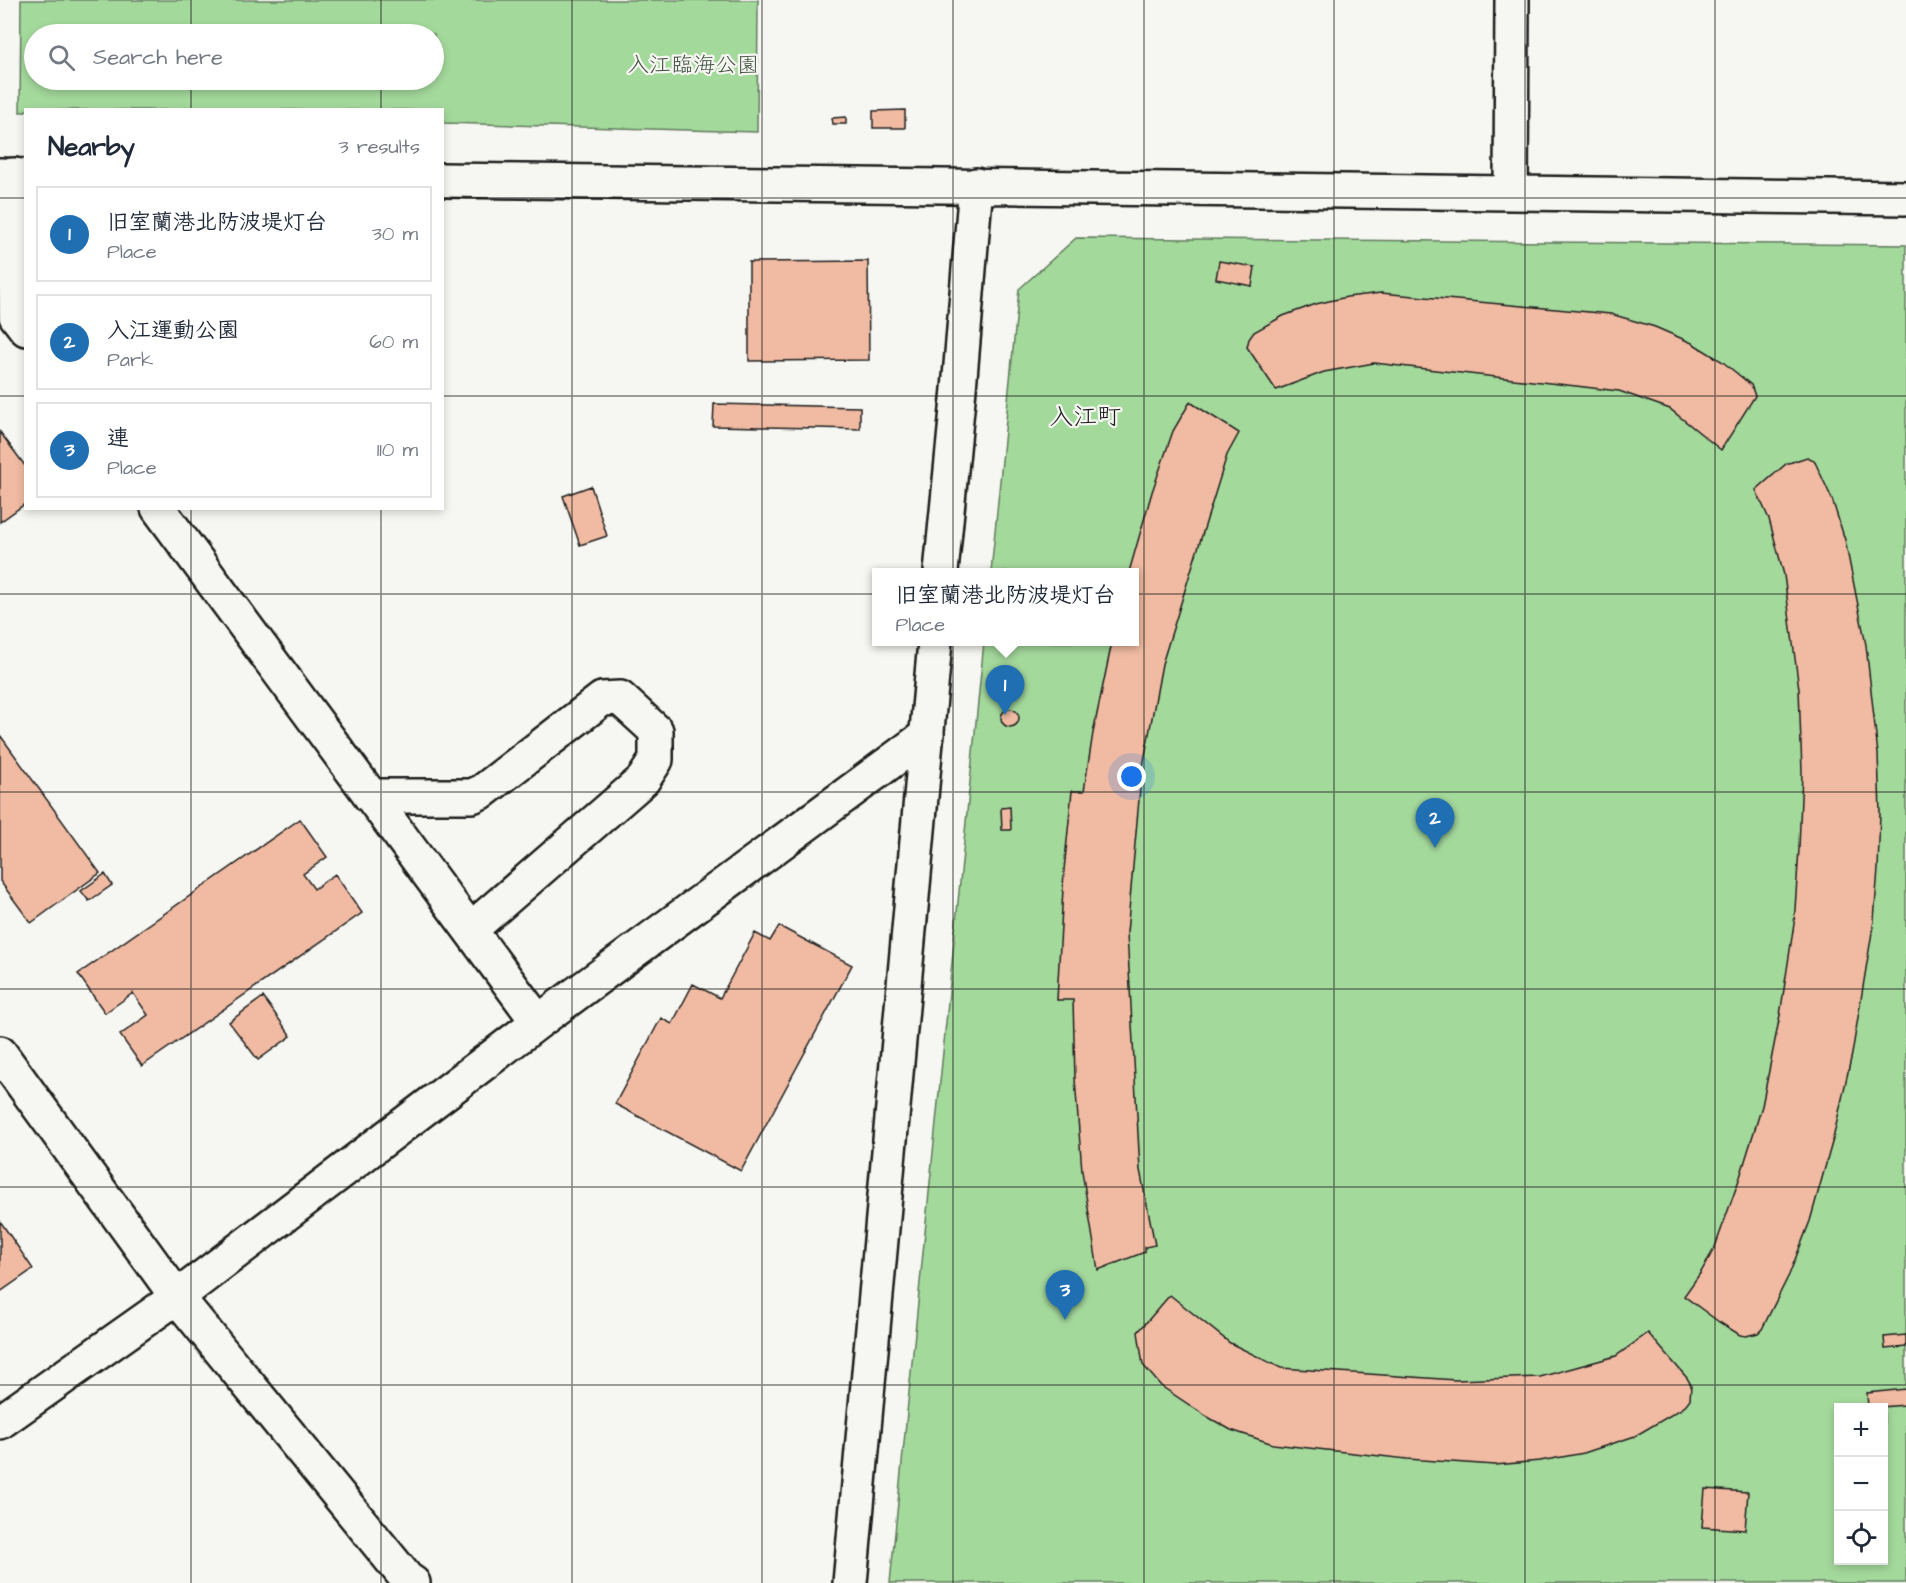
<!DOCTYPE html>
<meta charset="utf-8">
<style>
:root{--surface:#fff;--page:#f2f2f3;--text:#1f2937;--muted:#747a83;--line:#e0e1e3;--accent:#1f6fb2}
body{margin:0;font-family:"Architects Daughter","Klee One",sans-serif;background:var(--page);color:var(--text)}
.controls{position:absolute;right:18px;bottom:18px;display:grid;overflow:hidden;border-radius:0px;box-shadow:0 3px 9px #0003}
.controls button{width:54px;height:54px;display:grid;place-items:center;padding:0;border:0;border-bottom:2px solid var(--line);background:var(--surface);color:var(--text);font:30px sans-serif}
.you{position:absolute;left:1132px;top:777px;width:21px;height:21px;margin:-15px;border:4px solid #fff;border-radius:50%;background:#1a73e8;box-shadow:0 0 0 9px #1a73e833}
.badge{display:grid;place-items:center;width:39px;height:39px;border-radius:50%;background:var(--accent);color:#fff;font-size:20px;font-weight:700}
.pin{position:absolute;translate:-50% -50px;filter:drop-shadow(0 2px 3px #0008)}
.pin::after{content:'';position:absolute;top:32px;width:21px;height:18px;background:inherit;clip-path:polygon(0 0,100% 0,50% 100%)}
.popup{position:absolute;left:872px;top:568px;width:267px;height:78px;box-sizing:border-box;display:grid;place-content:center;border-radius:0px;background:var(--surface);filter:drop-shadow(0 2px 4px #0005);font-size:20px;white-space:nowrap;color:var(--muted)}
.popup b{font-size:22px;color:var(--text)}
.popup::after{content:'';position:absolute;left:50%;top:100%;margin-left:-12px;border:12px solid transparent;border-top-color:var(--surface)}
.list{margin:0;padding:0;list-style:none}
h2{display:flex;justify-content:space-between;align-items:center;height:78px;margin:0;padding:0 24px;font-size:26px}
h2 small{font-size:20px;font-weight:400;color:var(--muted)}
.list li{display:grid;grid-template-columns:39px 1fr auto;gap:18px;align-items:center;box-sizing:border-box;height:96px;margin:0 12px 12px;padding:0 12px;border:2px solid var(--line);border-radius:0px}
.list b{display:block;font-size:22px;white-space:nowrap}
.list p{margin:0;font-size:20px;white-space:nowrap;color:var(--muted)}
.list em{font-size:20px;font-style:normal;color:var(--muted)}
.icon{flex:none;width:33px;height:33px;fill:none;stroke:currentColor;stroke-width:2;stroke-linecap:round;stroke-linejoin:round}
.map{position:relative;flex:none;width:1906px;height:1583px;overflow:hidden}
.search{position:absolute;background:var(--surface);box-shadow:0 3px 9px #0003;left:24px;top:24px;width:420px;height:66px;display:flex;align-items:center;gap:15px;box-sizing:border-box;padding:0 21px;border-radius:33px;color:var(--muted);font-size:22px}
.panel{position:absolute;background:var(--surface);box-shadow:0 3px 9px #0003;left:24px;top:108px;width:420px;height:402px;border-radius:0px}
.map>svg:first-child{display:block}
.green{fill:#a4d99c;stroke:#607a5c;stroke-width:1.5;fill-rule:evenodd}
.building{fill:#f0bba2;stroke:#1c1c1c;stroke-width:1.5}
.lines{fill:none;stroke-linecap:round;stroke-linejoin:round}
.minor-casing{stroke:#1c1c1c;stroke-width:38}
.tertiary-casing{stroke:#1c1c1c;stroke-width:38}
.minor{stroke:#f6f6f2;stroke-width:33}
.tertiary{stroke:#f6f6f2;stroke-width:33}
.grid{fill:none;stroke:#1c1c1c;stroke-width:1.5;stroke-opacity:0.55}
.labels{text-anchor:middle;dominant-baseline:central;stroke-width:4.5;stroke-linejoin:round;paint-order:stroke}
.park-label{font-size:22px;fill:#455542;stroke:#f6f6f2}
.neighbourhood-label{font-size:24px;fill:#1c1c1c;stroke:#f6f6f2}
</style>
<div class="map">
<svg width="1906" height="1583" viewBox="0 0 1906 1583">
<rect width="100%" height="100%" fill="#f6f6f2"/>
<filter id="ink" filterUnits="userSpaceOnUse"><feTurbulence type="fractalNoise" baseFrequency=".0167" numOctaves="2"/><feDisplacementMap in="SourceGraphic" scale="12" xChannelSelector="R" yChannelSelector="G"/><feConvolveMatrix kernelMatrix="1 2 1 2 8 2 1 2 1" color-interpolation-filters="sRGB"/></filter>
<g filter="url(#ink)">
<path class="green" d="M21 0H758L757 132 443 123 442 110H26L25 112H20ZM34 34H434V80H34Z
M1076 238 1906 245V1583H890L984 642H1134V572H991L1019 289ZM1838 1408H1884V1560H1838Z"/>
<path class="building" d="M905 110V128H873V111Z
M846 117V124H833L832 118Z
M868 261 869 360 749 361V262Z
M1219 261 1255 267 1252 286 1216 279Z
M1381 293 1611 314 1655 327 1692 343 1723 362 1751 385 1755 396 1721 450 1670 409 1619 391 1374 363 1324 372 1276 390 1247 347 1249 339 1254 332 1283 316 1316 304 1347 297Z
M1190 402 1239 433 1227 455 1162 664 1141 777 1127 933 1140 1170 1155 1245 1145 1247V1252L1098 1270 1082 1171 1075 1079 1073 1000H1057L1064 870 1072 791H1084L1093 733 1112 642H1134V572H1129L1152 492 1173 431Z
M714 404 860 407V429L713 426Z
M0 432 26 467V503L0 522Z
M1807 457 1814 460 1832 499 1845 540 1866 645 1878 754 1880 813 1878 869 1874 920 1852 1054 1833 1139 1810 1221 1789 1275 1762 1329 1758 1333 1746 1336 1740 1335 1719 1322 1684 1296 1701 1272 1715 1247 1740 1177 1762 1106 1780 1015 1794 924 1799 849 1802 772 1799 689 1784 575 1769 519 1756 490 1786 464Z
M591 486 607 536 580 545 563 496Z
M1001 718a9 9 0 1 1 18 0a9 9 0 1 1-18 0Z
M0 735 100 873 31 923 0 881Z
M1010 807 1011 830H1002L1001 808Z
M300 819 327 857 303 874 314 889 335 874 362 913 142 1066 120 1035 148 1015 133 993 105 1013 78 974Z
M105 874 112 885 89 901 81 891Z
M779 926 852 965 741 1171 615 1104 661 1018 672 1024 693 984 720 998 755 933 770 941Z
M263 997 291 1036 258 1060 229 1022Z
M0 1221 33 1269 0 1292Z
M1170 1295 1230 1343 1281 1368 1456 1380 1540 1377 1616 1356 1648 1333 1687 1378 1691 1385 1690 1399 1683 1408 1635 1436 1584 1453 1540 1461 1495 1465 1407 1459 1273 1444 1231 1430 1206 1416 1161 1386 1143 1365 1138 1332Z
M1906 1335V1347L1885 1349 1884 1337Z
M1906 1389V1405L1868 1408 1867 1393Z
M1705 1489 1748 1492 1745 1530 1702 1527Z"/>
<g class="lines">
<g class="minor-casing">
<path id="minor" d="M14 175 16 316 26 329
M158 508 538 1022
M370 796H472L483 791 602 699 620 698 656 731V760L643 780 470 930
M0 1422 177 1297 538 1022 927 735"/>
</g>
<g class="tertiary-casing">
<path id="tertiary" d="M0 175 26 176
M442 180 1511 193 1512 0
M1511 193 1906 198
M941 572 959 389 976 185
M0 1053 177 1297 407 1579 413 1583
M850 1583 935 642"/>
</g>
<use href="#minor" class="minor"/>
<use href="#tertiary" class="tertiary"/>
</g>
</g>
<path class="grid" d="M191 0V34M381 0V34M572 0V1583M762 0V1583M953 0V1583M1144 0V1583M1334 0V1583M1525 0V1583M1715 0V1583M191 80V110M381 80V110M0 198H26M442 198H1906M0 396H26M442 396H1906M191 508V1583M381 508V1583M0 594H1906M0 792H1906M0 989H1906M0 1187H1906M0 1385H1906"/>
<g class="labels">
<g class="park-label">
<text x="693" y="65">入江臨海公園</text>
</g>
<g class="neighbourhood-label">
<text x="1085" y="417">入江町</text>
</g>
</g>
</svg>
<div class="controls">
<button>+</button>
<button>−</button>
<button><svg class="icon" aria-label="locate" viewBox="0 0 24 24"><circle cx="12" cy="12" r="6"/><path d="M12 2v4M12 18v4M2 12h4M18 12h4"/></svg></button>
</div>
<div class="you"></div>
<div class="pin badge" style="left:1005px;top:715px">1</div>
<div class="popup"><b>旧室蘭港北防波堤灯台</b>Place</div>
<div class="pin badge" style="left:1435px;top:848px">2</div>
<div class="pin badge" style="left:1065px;top:1320px">3</div>
<div class="search"><svg class="icon" aria-label="search" viewBox="0 0 24 24"><circle cx="10" cy="10" r="6"/><path d="M15 15l6 6"/></svg>Search here</div>
<section class="panel">
<h2>Nearby<small>3 results</small></h2>
<ul class="list">
<li><span class="badge">1</span><div><b>旧室蘭港北防波堤灯台</b><p>Place</p></div><em>30 m</em></li>
<li><span class="badge">2</span><div><b>入江運動公園</b><p>Park</p></div><em>60 m</em></li>
<li><span class="badge">3</span><div><b>連</b><p>Place</p></div><em>110 m</em></li>
</ul>
</section>
</div>
